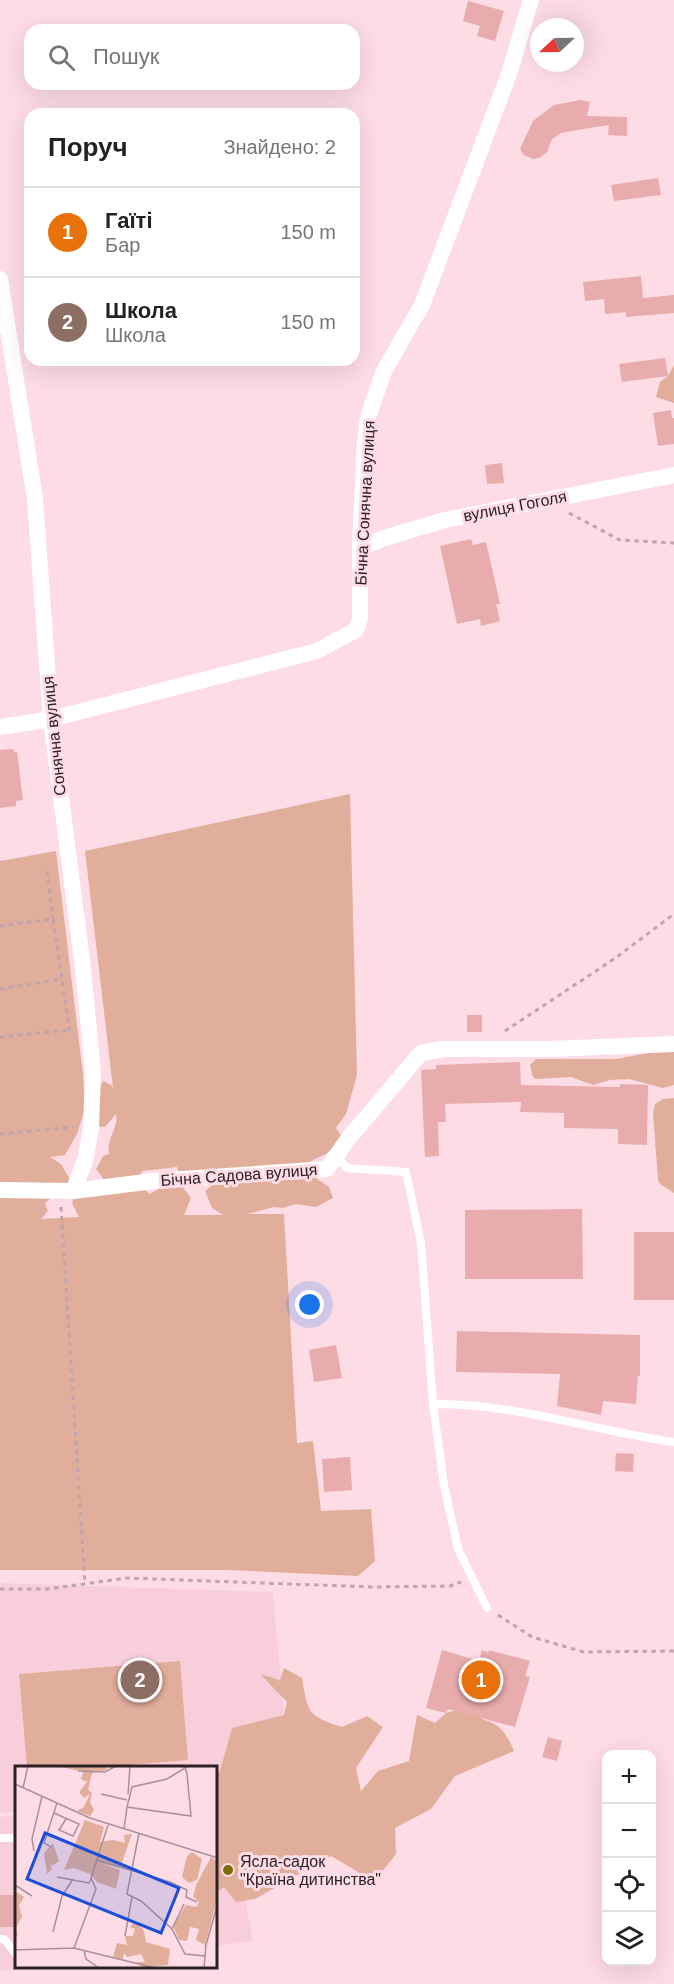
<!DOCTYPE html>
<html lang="uk">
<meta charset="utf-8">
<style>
:root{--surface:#fff;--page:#f2f2f2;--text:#222;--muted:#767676;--line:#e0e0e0;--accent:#0f766e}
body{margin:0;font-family:Arial,sans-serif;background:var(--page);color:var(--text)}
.controls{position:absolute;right:18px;bottom:18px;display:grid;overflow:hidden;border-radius:12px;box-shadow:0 6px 24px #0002}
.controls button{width:54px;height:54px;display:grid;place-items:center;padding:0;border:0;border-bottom:2px solid var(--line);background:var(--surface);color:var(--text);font:30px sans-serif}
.compass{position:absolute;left:530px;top:18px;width:54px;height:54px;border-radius:50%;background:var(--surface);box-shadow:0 6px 24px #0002;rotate:248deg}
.you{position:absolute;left:310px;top:1305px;width:21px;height:21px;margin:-15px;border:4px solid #fff;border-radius:50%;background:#1a73e8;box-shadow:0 0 0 9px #1a73e833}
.badge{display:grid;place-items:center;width:39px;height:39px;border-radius:50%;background:var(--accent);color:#fff;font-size:20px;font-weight:700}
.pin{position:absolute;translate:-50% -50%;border:3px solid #fff;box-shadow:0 2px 6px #0006}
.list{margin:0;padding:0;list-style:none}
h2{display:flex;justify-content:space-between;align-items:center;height:78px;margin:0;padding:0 24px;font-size:26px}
h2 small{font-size:20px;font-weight:400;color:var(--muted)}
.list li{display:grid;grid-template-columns:39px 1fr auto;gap:18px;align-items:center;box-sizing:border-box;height:90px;padding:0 24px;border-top:2px solid var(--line)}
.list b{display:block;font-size:22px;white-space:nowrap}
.list p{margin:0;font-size:20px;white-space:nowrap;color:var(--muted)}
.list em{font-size:20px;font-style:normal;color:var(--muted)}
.icon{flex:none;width:33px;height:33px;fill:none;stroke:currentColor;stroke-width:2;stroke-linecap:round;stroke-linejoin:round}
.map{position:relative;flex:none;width:674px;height:1984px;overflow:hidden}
.search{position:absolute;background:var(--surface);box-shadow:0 6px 24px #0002;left:24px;top:24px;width:336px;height:66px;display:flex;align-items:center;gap:15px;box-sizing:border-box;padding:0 21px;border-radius:18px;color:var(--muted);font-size:22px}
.panel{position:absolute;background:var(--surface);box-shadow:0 6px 24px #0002;left:24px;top:108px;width:336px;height:258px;border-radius:18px}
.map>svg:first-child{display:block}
.built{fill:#f8cedb}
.green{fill:#e2ae9c}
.building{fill:#e9acac}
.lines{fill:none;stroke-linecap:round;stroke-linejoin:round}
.path{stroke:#bfa4ac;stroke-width:3;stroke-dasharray:4.5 4.5;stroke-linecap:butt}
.service{stroke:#fff;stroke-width:8}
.minor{stroke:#fff;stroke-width:16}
.poi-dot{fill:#7b6f0d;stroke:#fedce6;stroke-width:2}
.labels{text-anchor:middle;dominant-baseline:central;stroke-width:6;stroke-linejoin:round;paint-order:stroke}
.street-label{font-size:16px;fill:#2d2125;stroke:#fedce6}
.poi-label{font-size:16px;fill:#2d2125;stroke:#fedce6;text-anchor:start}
.inset-road{fill:none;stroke:#aa9199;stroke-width:1.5}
.view{fill:#1d4ed8;fill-opacity:0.15;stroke:#1d4ed8;stroke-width:3}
.inset-edge{fill:none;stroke:#2d2125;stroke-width:3}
</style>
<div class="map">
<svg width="674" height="1984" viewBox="0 0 674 1984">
<rect width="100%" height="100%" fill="#fedce6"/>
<path class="built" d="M0 1583 273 1592 290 1787 216 1794V1768H16V1812L0 1813Z
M226 1798 253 1941 216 1946V1799Z
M16 1815V1968H29L0 1971V1817Z"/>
<path class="green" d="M674 365V403L656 397 660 382 668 376Z
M350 794 357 1075 346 1114 336 1128 343 1139 326 1154 296 1168 179 1174 177 1167 143 1171 135 1181 107 1184 96 1169 103 1156 109 1154C106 1139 119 1128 116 1114L105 1127 97 1126 90 1103 103 1081 111 1085 113 1088 85 851Z
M56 851 83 1074 85 1109 77 1134 65 1155 50 1157 61 1164 71 1181 45 1203 48 1211 41 1219 79 1217 72 1203 75 1194 139 1185 150 1194 173 1180 178 1181 191 1198 184 1215H223L212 1208 205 1191 221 1178 314 1177 329 1187 333 1198 316 1207 296 1204 283 1208 274 1207 247 1214H284L297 1443 313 1441 321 1511 371 1509 375 1561 358 1576 226 1570H0V861Z
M668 1049 674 1051V1085L663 1088 629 1079 610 1080 593 1085 571 1077 535 1079 532 1075 530 1065 536 1059H617Z
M674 1098V1193L660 1184 658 1180 653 1113 655 1104 663 1099Z
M180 1661 188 1760 92 1768H27L19 1674Z
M284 1668 302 1678C308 1712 307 1716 342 1727L367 1716 383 1727 356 1768 361 1791 378 1771 409 1761 417 1715 435 1723 446 1713 464 1708C489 1728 499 1714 514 1751L455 1776 431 1809 395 1828 396 1854 381 1873 363 1875 331 1856 255 1899 236 1902 224 1887 216 1893V1774L220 1771 232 1728 284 1715 287 1702 260 1674 280 1680Z"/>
<path class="building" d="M468 1 504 11 495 41 477 36 480 26 463 21Z
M581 100 590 102 587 116 627 117V136L608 135 609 125 571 131 561 133 552 139 547 152 539 158 533 159 524 155 520 149 533 121 554 105Z
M658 178 661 195 614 201 611 185Z
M641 276 643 298 674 295V313L626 317V312L605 314 604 299 585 301 583 282Z
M665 358 668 376 622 382 619 364Z
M671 410 672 418H674V444L658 446 653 413Z
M502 463 504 483 487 484 485 465Z
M471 539 473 545 486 542 500 604H496L500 621 481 626 480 619 457 624 440 546Z
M13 749 14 752H17L23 800 16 801V806L0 808V750Z
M467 1015H482V1032H467Z
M520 1062 521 1085 620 1087V1084L648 1085 647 1145 618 1144V1129L564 1128V1113L520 1112 521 1102 445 1104 446 1122H438L439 1156 425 1157 421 1070 436 1069V1065Z
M582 1209 583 1279H465V1210Z
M634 1232H674V1300H634Z
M457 1331 640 1335V1376H638L636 1404 603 1401 601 1415 557 1406 560 1374 456 1372Z
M336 1345 342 1378 314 1382 309 1350Z
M616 1453 634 1454 633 1472 615 1471Z
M350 1457 352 1490 324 1492 322 1459Z
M442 1650 479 1661 482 1650 488 1652 489 1650 530 1661 525 1676 530 1677 515 1727 448 1709 446 1713 426 1708Z
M548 1737 562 1741 557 1761 542 1757Z
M0 1895H16V1927H0Z"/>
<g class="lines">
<path class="path" d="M569 513 620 540 674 543
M47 871 53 919
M0 926 53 919 70 1032
M0 989 62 979
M505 1031 614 959 674 914
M0 1037 69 1030
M0 1134 73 1127
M61 1207 85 1584
M0 1589H47L127 1578 372 1587 450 1586 461 1582
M498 1615 532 1637 584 1652 674 1651"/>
<path class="service" d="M336 1156 347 1168 406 1172 421 1243 433 1404 444 1485 458 1549 487 1608
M433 1404C514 1403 594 1431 674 1442
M0 1838H16
M0 1939H4L16 1954"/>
<path class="minor" d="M0 279 35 499 51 719 83 968 93 1073 91 1129 85 1161 73 1191
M360 548 384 538 445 520 674 475
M0 727 51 719 317 651 356 630 360 619V545L365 444 368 417 384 371 422 305 509 74 531 0
M0 1190 73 1191 154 1181 327 1169 348 1139 421 1053 444 1049H550L674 1044"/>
</g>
<circle class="poi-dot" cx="228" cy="1870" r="6"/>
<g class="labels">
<g class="street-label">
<text transform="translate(365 503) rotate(-87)">Бічна Сонячна вулиця</text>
<text transform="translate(515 506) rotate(-11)">вулиця Гоголя</text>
<text transform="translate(54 736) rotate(-96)">Сонячна вулиця</text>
<text transform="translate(239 1175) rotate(-4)">Бічна Садова вулиця</text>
</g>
<g class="poi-label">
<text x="240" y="1861">Ясла-садок<tspan x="240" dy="18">"Країна дитинства"</tspan></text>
</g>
</g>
<g transform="translate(15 1766)">
<rect width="202" height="202" fill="#fedce6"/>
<path d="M42 0H91L92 4 77 7 73 24 77 27 75 36 79 44 75 50 62 45 69 41 75 28 69 32 64 26 72 16 66 13 68 6ZM70 54 89 61 85 76 98 74 110 77 109 69 117 68 105 102 88 98 105 104 101 123 82 116 75 108 59 102 49 104ZM38 77 44 95 37 100 34 97 37 103 32 108 29 87ZM177 86 187 93 182 114 174 117 167 111 172 90ZM196 91 202 95V134L190 179 181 174 184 163 180 162 175 161 172 175 164 174 158 160 171 139 181 141 184 136 178 131 181 119ZM0 125 9 131 4 139 7 151 1 162 3 171 0 168ZM120 155 129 165 131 176 155 183 153 199 127 201 121 196H130L126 188 112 191 109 187 108 193 98 191 102 177 112 179 110 170H118L120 163 115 161Z" fill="#e2ae9c"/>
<path class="inset-road" d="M168 0 170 2 171 4 172 8 176 50 112 41 117 21 152 13 170 2 173 0M63 5 90 6 101 0M0 18 75 52 203 92M8 22 13 0M86 28 112 34M113 28 115 0M39 47 64 58 58 70 44 64 51 53M109 63 112 41M124 67 112 128 126 135 157 163 170 188 190 190M36 81 29 77 42 37M19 85 17 73 27 30M82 94 155 116 172 124 171 131 182 136M42 111 74 117 76 113M0 119 17 130M157 163 169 138M38 166 47 130 58 113M110 170 117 131M59 182 81 123 76 112 93 59M0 184 59 182 140 202M69 184 71 193 84 202M189 202 191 179 203 137"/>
<path class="view" d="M30 67 164 122 146 167 12 113Z"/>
<rect width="202" height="202" class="inset-edge"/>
</g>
</svg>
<div class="controls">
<button>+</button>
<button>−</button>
<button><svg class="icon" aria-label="locate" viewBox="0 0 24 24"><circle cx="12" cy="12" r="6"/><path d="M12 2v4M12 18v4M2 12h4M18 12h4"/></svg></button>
<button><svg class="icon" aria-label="layers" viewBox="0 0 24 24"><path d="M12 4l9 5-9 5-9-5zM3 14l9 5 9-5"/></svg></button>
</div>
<svg class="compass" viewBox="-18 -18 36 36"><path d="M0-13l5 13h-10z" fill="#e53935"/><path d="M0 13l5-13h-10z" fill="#767676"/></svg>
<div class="you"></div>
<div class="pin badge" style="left:481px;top:1680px;background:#e8710a">1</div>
<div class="pin badge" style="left:140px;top:1680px;background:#8d6e63">2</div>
<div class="search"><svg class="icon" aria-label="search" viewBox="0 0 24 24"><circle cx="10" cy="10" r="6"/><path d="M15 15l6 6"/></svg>Пошук</div>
<section class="panel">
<h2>Поруч<small>Знайдено: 2</small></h2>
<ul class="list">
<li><span class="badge" style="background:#e8710a">1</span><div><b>Гаїті</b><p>Бар</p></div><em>150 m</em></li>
<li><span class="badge" style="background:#8d6e63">2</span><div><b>Школа</b><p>Школа</p></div><em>150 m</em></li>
</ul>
</section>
</div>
